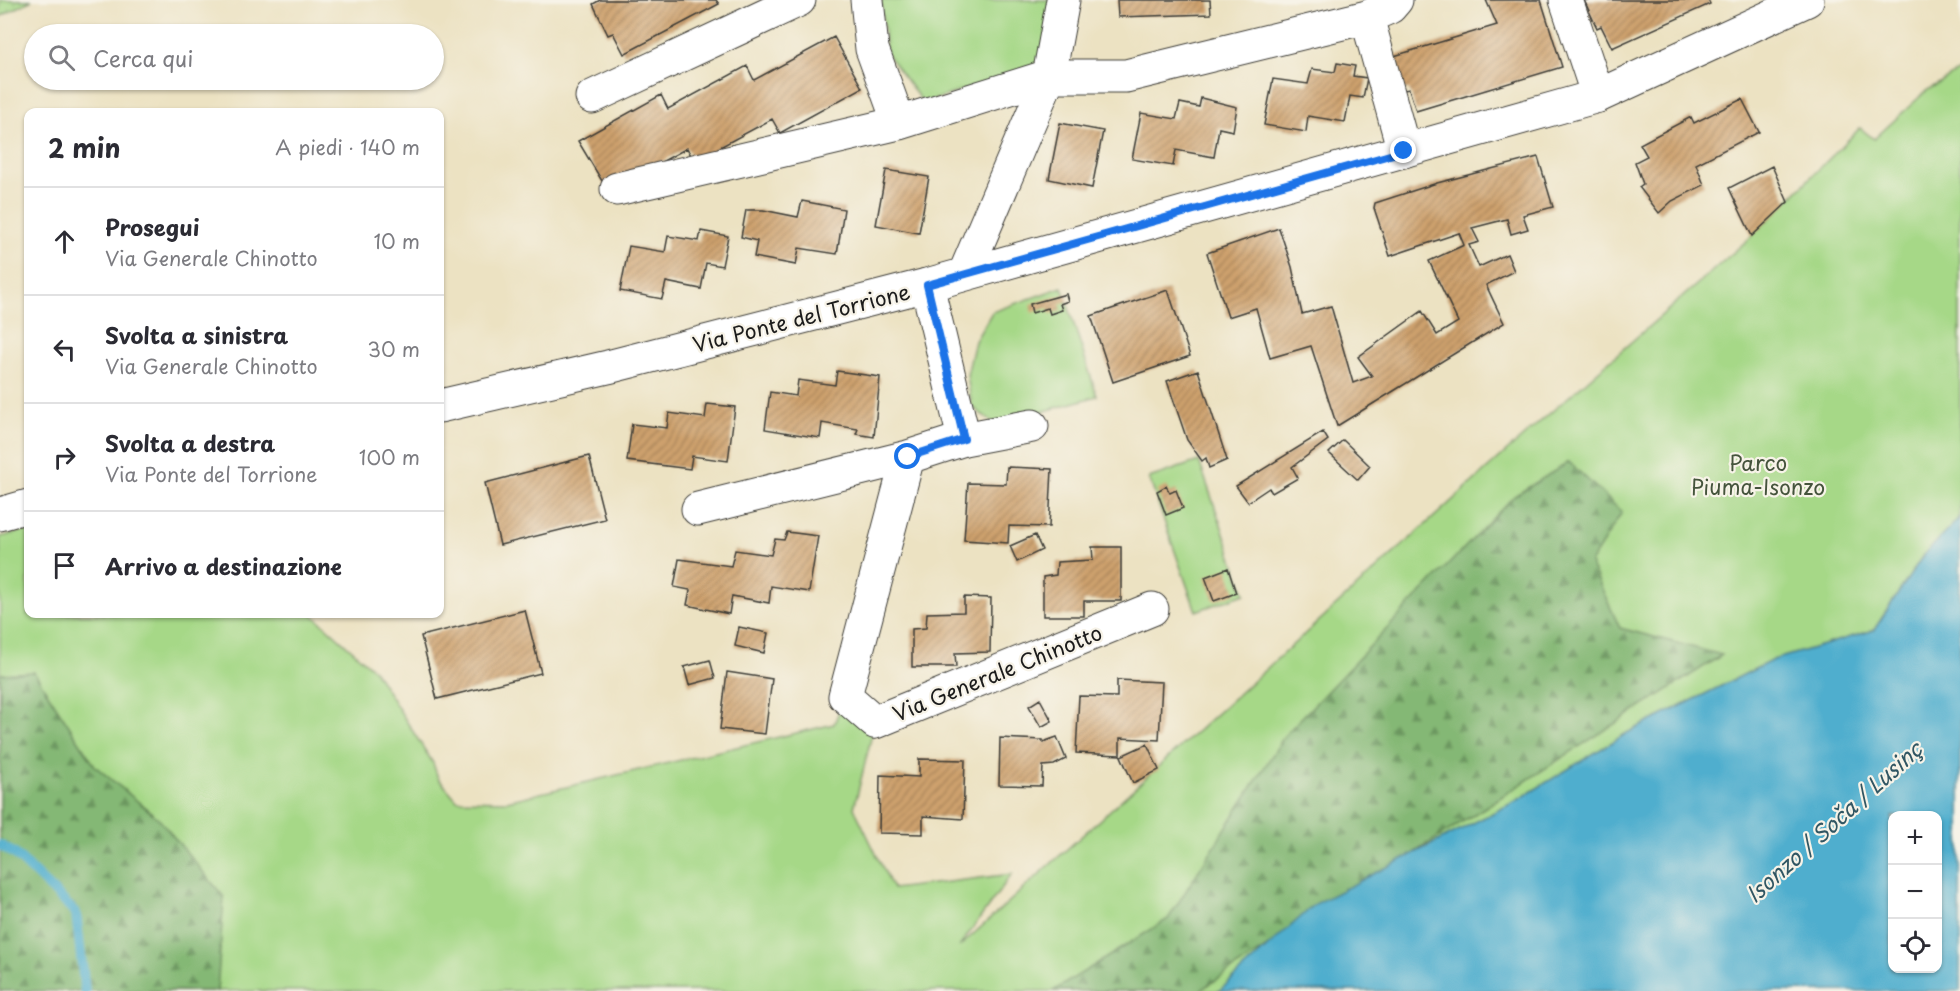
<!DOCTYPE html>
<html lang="it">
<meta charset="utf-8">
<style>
:root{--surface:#fff;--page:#f2f2f3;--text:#2b2b33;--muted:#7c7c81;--line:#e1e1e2}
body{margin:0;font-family:"Playpen Sans",sans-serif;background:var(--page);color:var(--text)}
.controls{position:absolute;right:18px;bottom:18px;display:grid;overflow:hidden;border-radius:12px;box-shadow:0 2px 4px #0004}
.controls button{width:54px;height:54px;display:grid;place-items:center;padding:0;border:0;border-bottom:2px solid var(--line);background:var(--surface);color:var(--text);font:30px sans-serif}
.stop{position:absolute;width:18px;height:18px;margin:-14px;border:4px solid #1a73e8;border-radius:50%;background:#fff}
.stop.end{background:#1a73e8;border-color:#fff;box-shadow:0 2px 6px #0008}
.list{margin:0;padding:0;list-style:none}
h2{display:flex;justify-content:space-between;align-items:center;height:78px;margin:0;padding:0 24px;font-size:26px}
h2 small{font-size:20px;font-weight:400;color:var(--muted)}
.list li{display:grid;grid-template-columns:39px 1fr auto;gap:18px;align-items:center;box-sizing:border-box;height:108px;padding:0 24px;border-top:2px solid var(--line)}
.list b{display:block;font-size:22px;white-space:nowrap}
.list p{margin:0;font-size:20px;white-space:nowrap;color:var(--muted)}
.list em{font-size:20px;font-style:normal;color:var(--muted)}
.icon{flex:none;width:33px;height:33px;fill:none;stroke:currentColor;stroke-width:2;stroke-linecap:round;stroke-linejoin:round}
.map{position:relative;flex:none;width:1960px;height:991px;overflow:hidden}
.search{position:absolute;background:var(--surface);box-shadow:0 2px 4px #0004;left:24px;top:24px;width:420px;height:66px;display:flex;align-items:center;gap:15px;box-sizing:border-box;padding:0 21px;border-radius:33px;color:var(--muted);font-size:22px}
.panel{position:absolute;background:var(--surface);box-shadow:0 2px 4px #0004;left:24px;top:108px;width:420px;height:510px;border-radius:12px}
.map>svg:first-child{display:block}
.green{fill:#a6d887;stroke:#617a52;stroke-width:1.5}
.forest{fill:url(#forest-firs);stroke:#506a48;stroke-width:1.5}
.garden{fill:url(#garden-dots);stroke:#617a52;stroke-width:1.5}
.water{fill:#4faece;stroke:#366575;stroke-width:1.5;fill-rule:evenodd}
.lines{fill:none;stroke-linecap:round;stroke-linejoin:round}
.stream{stroke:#4faece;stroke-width:10}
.building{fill:url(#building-hatch)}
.minor-casing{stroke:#3b3a35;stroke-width:35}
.major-casing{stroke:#3b3a35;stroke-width:35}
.minor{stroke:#fff;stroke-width:33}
.major{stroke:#fff;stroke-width:33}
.route{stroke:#1a73e8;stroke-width:8}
.labels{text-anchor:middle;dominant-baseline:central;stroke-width:4.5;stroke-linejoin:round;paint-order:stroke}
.street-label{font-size:21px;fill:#1c1c1c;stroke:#f7f3e8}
.park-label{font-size:21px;fill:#45543c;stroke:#f7f3e8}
.water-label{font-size:22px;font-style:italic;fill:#305663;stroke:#f7f3e8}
</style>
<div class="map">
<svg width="1960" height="991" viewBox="0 0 1960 991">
<defs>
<pattern id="forest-firs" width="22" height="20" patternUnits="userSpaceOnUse" patternTransform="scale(1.5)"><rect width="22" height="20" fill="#84b874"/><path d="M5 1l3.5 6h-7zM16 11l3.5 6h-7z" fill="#6b955e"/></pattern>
<pattern id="garden-dots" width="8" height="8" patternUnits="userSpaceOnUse" patternTransform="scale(1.5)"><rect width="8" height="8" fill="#a6d887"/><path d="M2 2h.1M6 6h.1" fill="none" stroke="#8eb974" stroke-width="1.8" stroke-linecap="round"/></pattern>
<pattern id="building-hatch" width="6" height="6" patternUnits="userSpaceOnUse" patternTransform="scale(1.5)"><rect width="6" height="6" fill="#cea16d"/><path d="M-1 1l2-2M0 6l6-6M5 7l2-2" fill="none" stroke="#a68259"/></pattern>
</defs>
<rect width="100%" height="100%" fill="#f7f3e8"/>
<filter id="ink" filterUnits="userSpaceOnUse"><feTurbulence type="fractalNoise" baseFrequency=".0167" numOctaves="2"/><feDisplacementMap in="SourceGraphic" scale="12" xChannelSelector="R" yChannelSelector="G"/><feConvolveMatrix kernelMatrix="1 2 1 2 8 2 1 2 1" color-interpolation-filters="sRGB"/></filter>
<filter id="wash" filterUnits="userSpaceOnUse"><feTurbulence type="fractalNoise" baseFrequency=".008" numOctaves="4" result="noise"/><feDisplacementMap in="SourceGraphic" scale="24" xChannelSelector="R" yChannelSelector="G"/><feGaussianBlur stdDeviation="1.35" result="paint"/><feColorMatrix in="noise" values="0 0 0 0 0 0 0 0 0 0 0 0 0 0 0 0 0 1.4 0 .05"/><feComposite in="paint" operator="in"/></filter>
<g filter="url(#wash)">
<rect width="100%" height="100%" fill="#ece2c2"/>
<path class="green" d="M881 0H1053L1040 66 923 103 886 53Z
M1960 70V517L1922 557 1874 630 1773 660 1627 733 1516 801 1315 904 1219 991H129L0 756V537L28 530V614H312L374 670 433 763 438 778 457 800 507 801 834 724 845 696 875 722 854 808 893 889 1012 874 959 947 1508 450 1752 236 1860 128 1874 139 1926 91Z
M1062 287 1097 396 996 425 972 407 967 375 975 341 992 312Z
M1199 461 1245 594 1196 611 1149 478Z"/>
<path class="forest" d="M1569 462 1622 512 1590 563 1620 628 1722 655 1199 991H1053L1168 919 1285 735 1514 496Z
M34 672 95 766 158 818 224 897 217 991H0V674Z"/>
<path class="garden" d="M0 0H32L0 17Z"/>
<path class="water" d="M1960 517V991H1219L1315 904 1516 801 1627 733 1773 660 1874 630 1922 557ZM1892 816H1938V968H1892Z"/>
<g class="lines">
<path class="stream" d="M0 845 15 854 76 913 85 991"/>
</g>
<g id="blocks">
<path class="building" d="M600 0H716L719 4 624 54 613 33 608 35 593 4Z
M1117 0H1210L1211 14 1118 17Z
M1486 0H1541L1562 67 1416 111 1409 89 1404 90 1394 56 1497 25Z
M1584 0H1708L1710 4 1612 48 1601 26 1597 28Z
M834 37 862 88 780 133 772 119 694 161 687 148 608 191 578 141 661 95 668 109 747 66 754 80Z
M1337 63 1355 66 1353 76 1367 78 1363 98 1350 96 1345 122 1308 116 1306 132 1264 125 1273 79 1308 84 1312 69 1335 72Z
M1201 98 1237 107 1233 131 1219 128 1214 157 1176 150 1173 166 1132 159 1141 113 1176 119 1180 103 1199 107Z
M1742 99 1759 132 1696 164 1704 185 1672 201 1659 213 1639 187 1643 184 1635 162 1647 156 1640 144 1691 117 1694 123Z
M1060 123 1103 131 1092 188 1049 179Z
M1538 157 1553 207 1523 215 1528 229 1511 234 1507 219 1472 228 1479 242 1469 245 1479 267 1507 254 1514 271 1486 285 1504 323 1337 426 1311 346 1270 358 1256 308 1228 317 1207 253 1279 228 1292 267 1302 314 1331 306 1353 383 1372 376 1358 357 1422 311 1437 335 1458 322 1429 261 1464 245 1459 233 1390 256 1374 208 1375 203 1437 183Z
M1772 166 1788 202 1752 236 1729 188Z
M886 170 929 177 919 233 876 225Z
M802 201 844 209 837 254 799 248 796 265 754 257 757 241 741 237 746 210H763L798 217Z
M701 231 728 236 722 266 706 263 701 289 666 282 662 299 620 291 629 246 665 252 668 236 699 241Z
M1168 290 1190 356 1113 382 1091 316Z
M1066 294 1068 301 1060 304 1062 310 1050 314 1048 308 1032 313 1030 304Z
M1198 370 1227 460 1209 468 1206 458 1202 461 1187 440 1167 381Z
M837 371 880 377 874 437 856 434 858 429 822 423 820 438 765 429 770 392 796 396 798 380 835 385Z
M707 404 735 407 728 461 692 456 690 469 627 461 632 424 667 428 669 413 705 418Z
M1323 432 1328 440 1292 467 1298 478 1272 493 1269 488 1248 502 1236 486Z
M1343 440 1370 466 1358 480 1329 453Z
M589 456 605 519 500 545 485 483Z
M1007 467 1052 469 1049 527 1009 526 1008 543 964 540 968 483 1006 484Z
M1166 486 1170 493 1176 490 1183 508 1166 515 1157 491Z
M787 532 818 536 809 592 771 586 769 603 732 596 729 614 687 605 690 590 674 587 679 559 731 566 735 550 771 555 775 539 784 540Z
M1035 535 1042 550 1017 562 1010 546Z
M1092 547H1121V601H1084V616H1043V577L1056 575 1057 562 1093 560Z
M1228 568 1236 593 1214 601 1205 577Z
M964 597 991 598 990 652 955 653 956 667H912V629L926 628 927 613 964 612Z
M525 610 541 673 437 699 421 636Z
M739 627 768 633 764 653 735 646Z
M710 660 715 678 689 685 684 667Z
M727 672 772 679 765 734 720 729Z
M1117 680 1162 682 1159 740 1120 738V755L1076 753 1079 696 1117 697Z
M1040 699 1052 721 1041 727 1029 706Z
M1057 737 1066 759 1054 765 1043 766 1042 786 999 785 1000 738 1043 740V742Z
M1147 744 1159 770 1133 783 1121 756Z
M919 759 965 760 963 819 923 816V834L879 833 880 775 919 777Z"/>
</g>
</g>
<g filter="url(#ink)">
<use href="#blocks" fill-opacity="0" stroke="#3b3a35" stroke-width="1.5"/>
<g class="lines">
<g class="minor-casing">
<path id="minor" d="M867 0 872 49 899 123
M1566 0 1598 96
M1367 17 1404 151
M592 97 799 0
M617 189 899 123 1049 76H1126L1367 17 1390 7 1396 0
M965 273 1049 76 1063 0
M927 285 964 439
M908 457 845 696 875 722 1152 609
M698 509 908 457 964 439 1032 426"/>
</g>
<g class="major-casing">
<path id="major" d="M440 406 608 367 927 285 1598 96 1807 0
M0 514 28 506"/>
</g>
<use href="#minor" class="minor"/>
<use href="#major" class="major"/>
</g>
</g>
<g class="lines" filter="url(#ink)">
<path class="route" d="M908 457 964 439 927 285 1404 151"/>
</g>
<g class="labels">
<g class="street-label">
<text transform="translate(801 317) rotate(-14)">Via Ponte del Torrione</text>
<text transform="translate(997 672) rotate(-22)">Via Generale Chinotto</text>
</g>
<g class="park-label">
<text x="1758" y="462">Parco<tspan x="1758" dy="24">Piuma-Isonzo</tspan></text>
</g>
<g class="water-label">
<text transform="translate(1833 821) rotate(-42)">Isonzo / Soča / Lusinç</text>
</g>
</g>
</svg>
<div class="controls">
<button>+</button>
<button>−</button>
<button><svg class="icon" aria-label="locate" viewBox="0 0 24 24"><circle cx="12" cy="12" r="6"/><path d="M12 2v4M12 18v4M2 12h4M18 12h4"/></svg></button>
</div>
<div class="stop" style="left:908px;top:457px"></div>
<div class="stop end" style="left:1404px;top:151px"></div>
<div class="search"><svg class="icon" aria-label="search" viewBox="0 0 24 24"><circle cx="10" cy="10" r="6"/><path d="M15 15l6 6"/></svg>Cerca qui</div>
<section class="panel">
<h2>2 min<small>A piedi · 140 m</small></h2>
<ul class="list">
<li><svg class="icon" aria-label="ahead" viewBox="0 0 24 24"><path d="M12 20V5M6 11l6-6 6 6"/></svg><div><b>Prosegui</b><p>Via Generale Chinotto</p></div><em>10 m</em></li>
<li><svg class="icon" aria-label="left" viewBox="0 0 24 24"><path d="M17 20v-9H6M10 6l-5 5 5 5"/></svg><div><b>Svolta a sinistra</b><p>Via Generale Chinotto</p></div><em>30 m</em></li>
<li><svg class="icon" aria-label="right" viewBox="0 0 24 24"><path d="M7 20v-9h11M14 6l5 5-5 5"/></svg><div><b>Svolta a destra</b><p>Via Ponte del Torrione</p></div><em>100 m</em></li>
<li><svg class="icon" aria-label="arrive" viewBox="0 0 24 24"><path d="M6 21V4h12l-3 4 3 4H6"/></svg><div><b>Arrivo a destinazione</b></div></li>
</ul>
</section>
</div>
